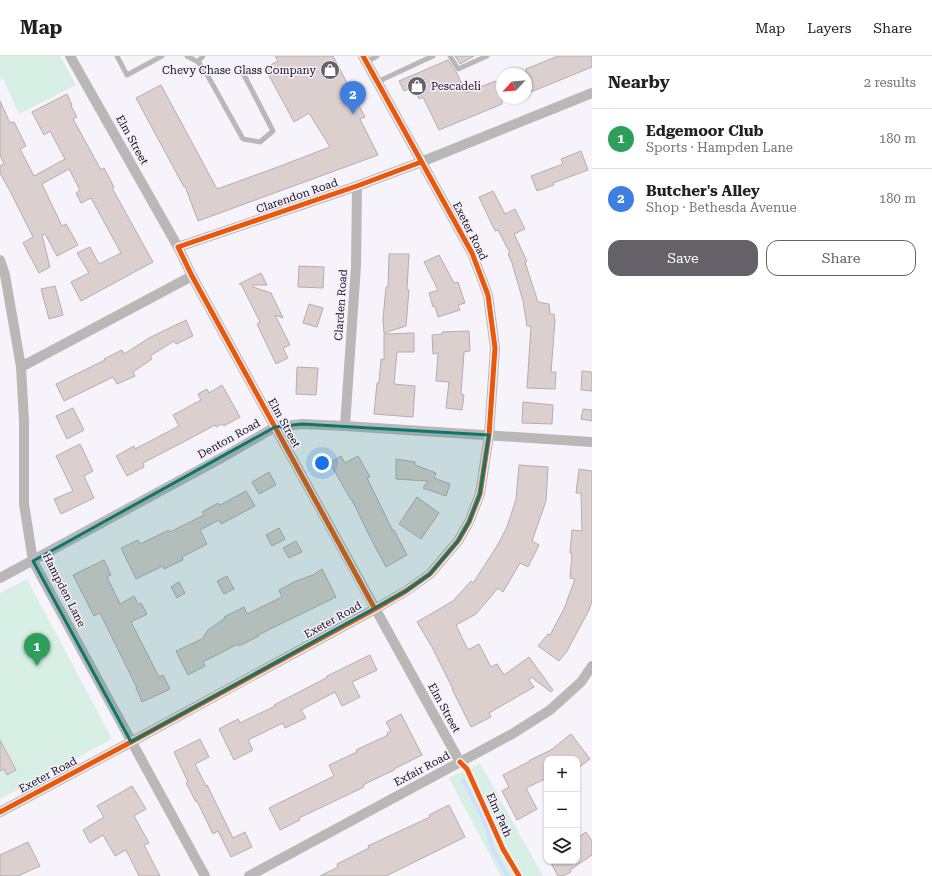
<!DOCTYPE html>
<meta charset="utf-8">
<style>
:root{--surface:#fff;--page:#f6f6f6;--text:#202124;--muted:#757577;--line:#e0e0e0;--accent:#646168}
body{margin:0;font-family:"Roboto Serif",serif;background:var(--page);color:var(--text)}
.controls{position:absolute;right:12px;bottom:12px;display:grid;overflow:hidden;border-radius:8px;box-shadow:0 1px 3px #0004}
.controls button{width:36px;height:36px;display:grid;place-items:center;padding:0;border:0;border-bottom:1px solid var(--line);background:var(--surface);color:var(--text);font:20px sans-serif}
.compass{position:absolute;left:496px;top:12px;width:36px;height:36px;border-radius:50%;background:var(--surface);box-shadow:0 1px 3px #0004;rotate:244deg}
.you{position:absolute;left:322px;top:407px;width:14px;height:14px;margin:-10px;border:3px solid #fff;border-radius:50%;background:#1a73e8;box-shadow:0 0 0 6px #1a73e833}
.badge{display:grid;place-items:center;width:26px;height:26px;border-radius:50%;background:var(--accent);color:#fff;font-size:13px;font-weight:700}
.pin{position:absolute;translate:-50% -33px;filter:drop-shadow(0 1px 2px #0008)}
.pin::after{content:'';position:absolute;top:21px;width:14px;height:12px;background:inherit;clip-path:polygon(0 0,100% 0,50% 100%)}
.list{margin:0;padding:0;list-style:none}
h2{display:flex;justify-content:space-between;align-items:center;height:52px;margin:0;padding:0 16px;font-size:17px}
h2 small{font-size:13px;font-weight:400;color:var(--muted)}
.list li{display:grid;grid-template-columns:26px 1fr auto;gap:12px;align-items:center;box-sizing:border-box;height:60px;padding:0 16px;border-top:1px solid var(--line)}
.list b{display:block;font-size:15px;white-space:nowrap}
.list p{margin:0;font-size:13px;white-space:nowrap;color:var(--muted)}
.list em{font-size:13px;font-style:normal;color:var(--muted)}
.actions{display:flex;gap:8px;padding:12px 16px}
.actions a{flex:1;padding:9px 0;border:1px solid var(--accent);border-radius:12px;text-align:center;font-size:14px;color:var(--accent)}
.actions .main{background:var(--accent);color:#fff}
.icon{flex:none;width:22px;height:22px;fill:none;stroke:currentColor;stroke-width:2;stroke-linecap:round;stroke-linejoin:round}
.map{position:relative;flex:none;width:592px;height:820px;overflow:hidden}
header{display:flex;align-items:center;gap:24px;box-sizing:border-box;height:56px;padding:0 20px;background:var(--surface);border-bottom:1px solid var(--line)}
header strong{font-size:19px}
nav{display:flex;gap:22px;margin-inline-start:auto;font-size:14px}
main{display:flex}
aside{flex:1;background:var(--surface)}
.map>svg:first-child{display:block}
.green{fill:#d8efe5}
.lines{fill:none;stroke-linecap:round;stroke-linejoin:round}
.stream{stroke:#d0dffc;stroke-width:4}
.building{fill:#dcd0cf;stroke:#b3adaf}
.service{stroke:#bab8b7;stroke-width:5}
.minor{stroke:#bab8b7;stroke-width:10}
.cycleway-casing{stroke:#f6f0fd;stroke-width:8}
.cycleway{stroke:#e8590c;stroke-width:5}
.marked{fill:#0f766e;fill-opacity:0.2;stroke:#0f766e;stroke-width:3;stroke-linejoin:round}
.labels{text-anchor:middle;dominant-baseline:central;stroke-width:3;stroke-linejoin:round;paint-order:stroke}
.poi-label{font-size:11px;fill:#16131a;stroke:#f6f0fd;text-anchor:end}
.street-label{font-size:11px;fill:#16131a;stroke:#f6f0fd}
</style>
<header>
<strong>Map</strong>
<nav><a>Map</a><a>Layers</a><a>Share</a></nav>
</header>
<main>
<div class="map">
<svg width="592" height="820" viewBox="0 0 592 820">
<rect width="100%" height="100%" fill="#f6f3fa"/>
<path class="green" d="M0 0H60L76 29 19 58 3 23 0 24Z
M27 523 112 683 0 743V537Z
M480 707 543 820H501L449 722Z"/>
<g class="lines">
<path class="stream" d="M463 724 485 767 493 794 508 820"/>
</g>
<path class="building" d="M275 0H333L365 61 360 63 378 99 198 165 185 130 184 131 136 42 161 29 217 133 275 112 330 91 309 57 294 66 265 12 278 5Z
M455 0H474L460 8Z
M558 0H592V11L526 38V13Z
M448 4 455 15 457 17 466 37 495 25 496 26 502 23V48L439 74 423 41 419 43 414 31 404 35 399 25Z
M67 38 72 49 71 50 77 61 73 63 101 114 104 112 114 131 112 132 153 206 81 245 71 226 89 217 77 197 90 191 99 208 121 197 91 142 81 147 76 137 80 134 69 113 42 128 62 170 66 168 78 189 57 200 45 178 42 179 50 211 39 217 23 187 33 181 11 137 0 117V110L4 108 0 99V45L10 67 14 66 26 90 20 93 34 120 65 103 50 75 44 79 32 56Z
M581 95 588 114 553 127 554 129 537 135 531 120 563 108 561 103Z
M493 135 505 158 515 153 525 173 514 178 527 205 525 206 538 246 549 248 550 258H554L555 265 551 316H556L555 333 527 332 531 270H527L523 245 512 207 508 198 510 197 498 174 495 175 479 141Z
M389 198H409L407 233 409 234 406 270 384 277 383 263 386 231H388Z
M439 199 454 227 458 226 465 247 458 249 460 254 438 261 435 250 433 251 429 237 438 234 424 206Z
M299 210 324 211 323 232 298 231Z
M261 217 267 229H253V231L271 237 283 262 275 259 290 289 283 292 288 302 276 308 257 268 260 266 241 228H239Z
M55 230 63 259 49 263 41 233Z
M309 248 323 252 317 271 303 267Z
M186 264 193 280 176 288 174 285 150 300 152 303 133 316 135 320 117 328 113 321 64 345 56 328 105 304 104 303 122 294 124 298 149 282Z
M469 275 470 295 464 296 461 338 464 339 462 354 446 352 449 326 436 325 438 297 433 298 432 279 443 278 442 276Z
M414 277V296H397L394 328 415 330 413 361 374 358 377 327H379L381 303 384 304V278Z
M297 311 318 312 316 339 296 338Z
M582 315 592 316V335L581 334Z
M222 329 240 361 224 370 222 368 216 371 215 369 187 384 143 407 144 411 127 420 116 400 134 390 135 393 179 370 173 359 201 344 198 338 207 333 209 337Z
M523 346 553 349 552 368 522 367Z
M73 352 84 374 67 383 56 360Z
M583 353 592 354V365L581 363Z
M80 388 93 415 84 420 94 442 61 458 54 443 73 435 56 400Z
M341 400 345 407 358 400 370 421 367 422 393 475 394 474 407 499 386 511 371 483 352 444H351L330 407Z
M396 403 415 406V409L436 417 434 422 450 428 446 440 423 432 428 425 396 423Z
M519 409 548 411 546 445 532 485 539 489 528 511 520 507 503 536 498 532 476 558 456 569 468 594 479 588 491 611 497 608 504 619 529 601 553 634 551 636 531 621 529 624 534 631 489 657 491 661 471 671 452 633H453L432 591 417 566 453 545 471 525 473 527 497 490 507 471 516 443Z
M579 413 592 415V545L589 554 567 595 559 605 538 590 548 578 550 579 564 553 575 523 570 522 572 497H570L572 474 582 475 581 437H576Z
M269 416 276 429 259 438 252 426Z
M246 435 255 450 221 468 219 464 200 474 207 488 182 501 183 504 164 513 163 510 136 523 121 492 138 484 140 488 169 474 170 476 204 459 202 456 218 447 220 449Z
M417 441 439 457 421 483 399 468Z
M279 472 285 483 272 490 266 479Z
M296 485 302 496 289 502 283 492Z
M104 504 111 519 107 521 120 548 134 540 138 548 141 547 147 558 131 566 159 621 163 619 170 633 142 646 136 632H137L100 557 94 560 73 519Z
M322 513 336 541 258 579 259 580 239 590 238 588 203 606 205 610 188 619 176 595 202 583 208 574 225 562 224 561 244 551 247 558 282 541 279 534 296 525 313 519Z
M227 520 234 533 224 538 217 525Z
M179 526 185 537 177 542 171 531Z
M370 599 377 614 352 626 360 641 342 650 335 636 301 654 306 662 285 672 283 667 248 684 253 694 234 704 219 673 238 663 240 667 275 650 274 649 328 621 327 620Z
M401 658 422 699 394 713V714L363 729 364 731 299 762 300 764 280 774 269 752 334 720 329 709 357 696 356 694 388 679 387 677 391 675 386 666Z
M571 678 590 703 577 713V703H547V722L526 732 537 753 517 764 502 735 509 731 503 719 530 705V704L551 694Z
M200 683 209 701 195 708 206 730 207 729 233 782 245 776 252 791 231 801 218 775 213 778 197 745 196 746 186 727 188 726 174 696Z
M0 684 16 714 7 719 4 713 0 715Z
M132 730 146 753 134 760 149 787 144 789 160 820H139L126 794 115 800 103 779 90 787 83 774 104 761 97 750Z
M449 749 465 781 386 820H320L338 811 337 808 369 792 368 790 430 761 429 759Z
M586 776 592 785V799L570 814 571 816 563 820H558L550 805H577V782Z
M28 786 40 810 18 820H0V799Z"/>
<g class="lines">
<path class="service" d="M117 0 127 19 162 0
M187 0 198 6 204 13 243 83 260 86 273 75 243 17
M450 0 458 13 487 0
M198 6 203 0
M366 6 377 0
M377 26 433 0"/>
<path class="minor" d="M70 0 178 191 192 220 275 371 460 706
M178 191 357 130 421 106 592 37
M0 204 5 219 21 311 24 365V448L33 505 205 820
M21 311 192 220
M345 370 356 210 357 130
M0 522 225 400 275 371 302 368 345 370 592 386
M0 756 131 686 375 553 406 535 430 518 458 485 469 466 480 438 489 379 495 292 488 239 472 197 363 0
M249 820 512 678 550 654 581 626 592 610"/>
<g class="cycleway-casing">
<path id="cycleway" d="M375 553 192 220 178 191 357 130 421 106
M460 706 467 713 503 793 519 820
M0 756 131 686 375 553 406 535 430 518 458 485 469 466 480 438 489 379 495 292 488 239 472 197 363 0"/>
</g>
<use href="#cycleway" class="cycleway"/>
</g>
<path class="marked" d="M302 368 489 379 480 438 469 466 458 485 430 518 406 535 131 686 33 505 275 371Z"/>
<defs>
<g id="shop-disc" transform="scale(1)"><circle r="9.5" fill="#646168" stroke="#f6f0fd"/><path d="M-5-2.5h2.3a2.7 3.5 0 0 1 5.4 0H5L5.5 6h-11ZM-1.5-2.5h3a1.5 2.3 0 0 0-3 0Z" fill="#fff"/></g>
</defs>
<g fill-rule="evenodd">
<use href="#shop-disc" x="330" y="14"/>
<use href="#shop-disc" x="417" y="30"/>
</g>
<g class="labels">
<g class="poi-label">
<text x="316" y="14">Chevy Chase Glass Company</text>
<text x="431" y="30" text-anchor="start">Pescadeli</text>
</g>
<g class="street-label">
<text transform="translate(132 84) rotate(61)">Elm Street</text>
<text transform="translate(297 140) rotate(-19)">Clarendon Road</text>
<text transform="translate(470 175) rotate(63)">Exeter Road</text>
<text transform="translate(341 249) rotate(-86)">Clarden Road</text>
<text transform="translate(284 367) rotate(61)">Elm Street</text>
<text transform="translate(229 383) rotate(-29)">Denton Road</text>
<text transform="translate(64 534) rotate(63)">Hampden Lane</text>
<text transform="translate(333 564) rotate(-29)">Exeter Road</text>
<text transform="translate(444 652) rotate(61)">Elm Street</text>
<text transform="translate(422 713) rotate(-28)">Exfair Road</text>
<text transform="translate(48 719) rotate(-28)">Exeter Road</text>
<text transform="translate(499 759) rotate(66)">Elm Path</text>
</g>
</g>
</svg>
<div class="controls">
<button>+</button>
<button>−</button>
<button><svg class="icon" aria-label="layers" viewBox="0 0 24 24"><path d="M12 4l9 5-9 5-9-5zM3 14l9 5 9-5"/></svg></button>
</div>
<svg class="compass" viewBox="-18 -18 36 36"><path d="M0-13l5 13h-10z" fill="#e53935"/><path d="M0 13l5-13h-10z" fill="#757577"/></svg>
<div class="you"></div>
<div class="pin badge" style="left:37px;top:610px;background:#2e9e5b">1</div>
<div class="pin badge" style="left:353px;top:58px;background:#3f7fe0">2</div>
</div>
<aside>
<h2>Nearby<small>2 results</small></h2>
<ul class="list">
<li><span class="badge" style="background:#2e9e5b">1</span><div><b>Edgemoor Club</b><p>Sports · Hampden Lane</p></div><em>180 m</em></li>
<li><span class="badge" style="background:#3f7fe0">2</span><div><b>Butcher's Alley</b><p>Shop · Bethesda Avenue</p></div><em>180 m</em></li>
</ul>
<div class="actions"><a class="main">Save</a><a>Share</a></div>
</aside>
</main>
